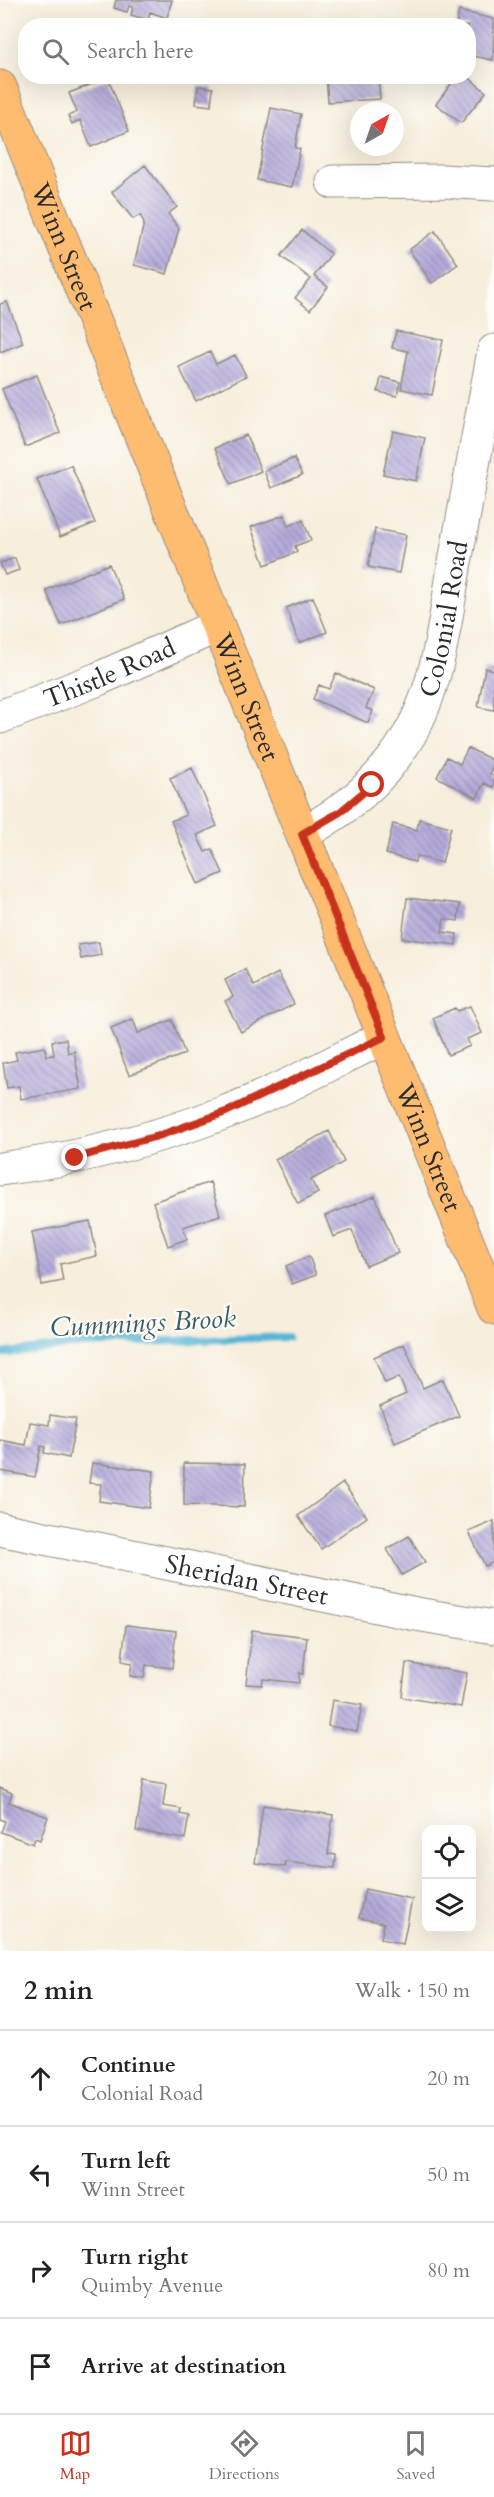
<!DOCTYPE html>
<meta charset="utf-8">
<style>
:root{--surface:#fff;--page:#f6f6f6;--text:#222;--muted:#767676;--line:#e0e0e0;--accent:#c8321e}
body{margin:0;font-family:Cardo,serif;background:var(--page);color:var(--text)}
.controls{position:absolute;right:18px;bottom:18px;display:grid;overflow:hidden;border-radius:12px;box-shadow:0 6px 24px #0002}
.controls button{width:54px;height:54px;display:grid;place-items:center;padding:0;border:0;border-bottom:2px solid var(--line);background:var(--surface);color:var(--text);font:30px sans-serif}
.compass{position:absolute;left:350px;top:102px;width:54px;height:54px;border-radius:50%;background:var(--surface);box-shadow:0 6px 24px #0002;rotate:40deg}
.stop{position:absolute;width:18px;height:18px;margin:-14px;border:4px solid #c8321e;border-radius:50%;background:#fff}
.stop.end{background:#c8321e;border-color:#fff;box-shadow:0 2px 6px #0008}
.list{margin:0;padding:0;list-style:none}
h2{display:flex;justify-content:space-between;align-items:center;height:78px;margin:0;padding:0 24px;font-size:26px}
h2 small{font-size:20px;font-weight:400;color:var(--muted)}
.list li{display:grid;grid-template-columns:39px 1fr auto;gap:18px;align-items:center;box-sizing:border-box;height:96px;padding:0 24px;border-top:2px solid var(--line)}
.list b{display:block;font-size:22px;white-space:nowrap}
.list p{margin:0;font-size:20px;white-space:nowrap;color:var(--muted)}
.list em{font-size:20px;font-style:normal;color:var(--muted)}
.icon{flex:none;width:33px;height:33px;fill:none;stroke:currentColor;stroke-width:2;stroke-linecap:round;stroke-linejoin:round}
.map{position:relative;flex:none;width:494px;height:1951px;overflow:hidden}
.search{position:absolute;background:var(--surface);box-shadow:0 6px 24px #0002;left:18px;right:18px;top:18px;height:66px;display:flex;align-items:center;gap:15px;box-sizing:border-box;padding:0 21px;border-radius:24px;color:var(--muted);font-size:22px}
.sheet{height:462px;background:var(--surface)}
nav{display:flex;justify-content:space-around;align-items:center;box-sizing:border-box;height:84px;border-top:2px solid var(--line);background:var(--surface);font-size:16px;color:var(--muted)}
nav a{display:grid;justify-items:center;gap:3px}
nav .on{color:var(--accent)}
.map>svg:first-child{display:block}
.lines{fill:none;stroke-linecap:round;stroke-linejoin:round}
.stream{stroke:#57b6d6;stroke-width:8}
.building{fill:url(#building-back-hatch)}
.minor-casing{stroke:#918c84;stroke-width:35}
.major-casing{stroke:#918c84;stroke-width:35}
.minor{stroke:#fff;stroke-width:33}
.major{stroke:#febc70;stroke-width:33}
.route{stroke:#c8321e;stroke-width:8}
.labels{text-anchor:middle;dominant-baseline:central;stroke-width:4.5;stroke-linejoin:round;paint-order:stroke}
.street-label{font-size:26px;fill:#2b2b2b;stroke:#fdfcf7}
.water-label{font-size:27px;font-style:italic;fill:#3a5c67;stroke:#fdfcf7}
</style>
<div class="map">
<svg width="494" height="1951" viewBox="0 0 494 1951">
<defs>
<pattern id="building-back-hatch" width="6" height="6" patternUnits="userSpaceOnUse" patternTransform="scale(1.5)"><rect width="6" height="6" fill="#b5abdb"/><path d="M-1 5l2 2M0 0l6 6M5-1l2 2" fill="none" stroke="#938bb2"/></pattern>
</defs>
<rect width="100%" height="100%" fill="#fdfcf7"/>
<filter id="ink" filterUnits="userSpaceOnUse"><feTurbulence type="fractalNoise" baseFrequency=".0167" numOctaves="2"/><feDisplacementMap in="SourceGraphic" scale="12" xChannelSelector="R" yChannelSelector="G"/><feConvolveMatrix kernelMatrix="1 2 1 2 8 2 1 2 1" color-interpolation-filters="sRGB"/></filter>
<filter id="wash" filterUnits="userSpaceOnUse"><feTurbulence type="fractalNoise" baseFrequency=".008" numOctaves="4" result="noise"/><feDisplacementMap in="SourceGraphic" scale="24" xChannelSelector="R" yChannelSelector="G"/><feGaussianBlur stdDeviation="1.35" result="paint"/><feColorMatrix in="noise" values="0 0 0 0 0 0 0 0 0 0 0 0 0 0 0 0 0 1.4 0 .05"/><feComposite in="paint" operator="in"/></filter>
<g filter="url(#wash)">
<rect width="100%" height="100%" fill="#f7eedc"/>
<g class="lines">
<path class="stream" d="M0 1354 80 1344 288 1337"/>
</g>
<g id="blocks">
<path class="building" d="M116 0H172L167 18 150 12 148 20 131 15 133 7 129 6 127 12 114 8Z
M459 11 494 19 493 60 468 55V26H456Z
M326 76H378L380 99 328 102Z
M457 76H467L486 92 461 123 436 104Z
M108 78 129 131 91 147 80 120 72 124 68 116 77 112 69 93Z
M198 86 213 88 211 106 196 104Z
M271 108 301 114 295 148 300 149 292 187 257 180Z
M145 165 177 207 168 214 179 228 167 274 134 265 144 223 140 215 133 219 112 192Z
M302 230 331 254 314 276 328 287 310 310 295 298 311 279 281 256Z
M435 231 458 264 432 283 409 250Z
M7 302 23 343 0 352V304Z
M396 331 443 340 432 395 401 389 408 351 392 348Z
M210 352 216 364 235 355 246 376 196 401 179 367Z
M37 375 60 433 25 447 2 389Z
M381 377 400 382 397 396 378 392Z
M393 431 425 438 416 481 383 474Z
M246 435 261 471 231 484 215 448Z
M294 458 302 475 271 488 264 471Z
M71 465 95 523 60 537 37 479Z
M284 515 288 526 303 520 311 540 295 546 297 552 265 565 251 527Z
M375 529 406 535 399 573 368 567Z
M15 558 19 570 5 575 0 563Z
M109 564 124 599 61 625 46 590Z
M313 597 327 632 299 643 286 608Z
M485 668 494 670V710L478 707Z
M336 673 374 690 366 708 373 711 368 723 313 699 319 685 329 689Z
M468 748 494 761 490 774 494 776V784L493 787 484 783 477 798 437 777 447 757 460 764Z
M192 768 217 826 197 835 205 852 212 849 223 873 198 884 171 821 186 815 170 778Z
M419 819 451 827 442 863 416 856 415 862 386 854 393 824 417 830Z
M407 898 460 904 458 921 444 919 442 932 457 934 456 945 402 938Z
M99 942 101 955 81 959 78 945Z
M245 969 254 986 278 973 294 1004 241 1032 225 1001 233 997 225 980Z
M470 1006 482 1033 467 1039 470 1046 448 1055 433 1018 455 1008 457 1011Z
M133 1019 138 1033 172 1020 185 1054 129 1075 111 1028Z
M66 1039 68 1053 74 1051 81 1089 21 1099 19 1086 7 1088 3 1063 17 1060 15 1052 45 1047 46 1056 54 1055 52 1041Z
M329 1131 344 1162 311 1180 318 1193 298 1204 275 1159Z
M210 1182 220 1215 183 1227 187 1239 168 1246 153 1202Z
M375 1196 398 1253 366 1266 352 1230 333 1237 325 1216Z
M90 1221 97 1256 60 1264 63 1281 42 1285 32 1232Z
M309 1256 316 1275 292 1284 286 1266Z
M404 1344 423 1388 443 1379 459 1416 395 1443 380 1406 406 1394 399 1377 385 1383 374 1357Z
M50 1415 76 1419 69 1458 44 1453 45 1447 41 1446 35 1477 0 1471V1440L26 1445 30 1422 49 1425Z
M92 1463 154 1471 149 1508 99 1501 101 1484 89 1483Z
M184 1463 245 1464 244 1507 184 1505Z
M343 1483 367 1517 321 1549 298 1516Z
M494 1521V1562L485 1566 469 1532Z
M409 1536 425 1562 402 1575 387 1549Z
M126 1625 176 1631 172 1668 146 1665 144 1678 130 1676 132 1663 122 1661Z
M252 1630 307 1637 303 1674 299 1673V1683L263 1679 262 1685 246 1684Z
M406 1663 467 1673 461 1707 402 1697Z
M332 1700 362 1705 357 1731 328 1726Z
M144 1780 166 1784 163 1806 181 1809 180 1814 189 1816 185 1839 136 1831Z
M0 1788 12 1793 9 1802 48 1817 40 1840 35 1838 33 1844 1 1832 5 1821 0 1819Z
M263 1805 333 1815 328 1854 336 1855 335 1868 286 1862 285 1867 255 1863Z
M365 1889 412 1899 403 1944 381 1939 384 1923 359 1918Z"/>
</g>
</g>
<g filter="url(#ink)">
<use href="#blocks" fill-opacity="0" stroke="#918c84" stroke-width="1.5"/>
<g class="lines">
<g class="minor-casing">
<g id="minor">
<path d="M333 182 442 181 494 184"/>
<path id="s1" d="M0 717 98 679 217 626"/>
<path id="s2" d="M302 834C346 810 382 781 408 737 439 686 445 620 455 562 468 492 481 422 494 351"/>
<path d="M0 1169C78 1159 153 1140 226 1112 280 1091 332 1063 384 1037"/>
<path id="s3" d="M0 1529 416 1614 494 1627"/>
</g>
</g>
<g class="major-casing">
<g id="major">
<path id="s4" d="M0 87 494 1308"/>
</g>
</g>
<use href="#minor" class="minor"/>
<use href="#major" class="major"/>
</g>
</g>
<g class="lines" filter="url(#ink)">
<path class="route" d="M75 1158 158 1136 226 1112 384 1037 302 834 340 812 372 785"/>
</g>
<g class="labels">
<g class="street-label">
<text stroke="none"><textPath href="#s4" startOffset="172">Winn Street</textPath></text>
<text stroke="none"><textPath href="#s2" startOffset="270">Colonial Road</textPath></text>
<text stroke="none"><textPath href="#s1" startOffset="118">Thistle Road</textPath></text>
<text stroke="none"><textPath href="#s4" startOffset="658">Winn Street</textPath></text>
<text stroke="none"><textPath href="#s4" startOffset="1144">Winn Street</textPath></text>
<text stroke="none"><textPath href="#s3" startOffset="252">Sheridan Street</textPath></text>
</g>
<g class="water-label">
<text transform="translate(143 1323) rotate(-3)">Cummings Brook</text>
</g>
</g>
</svg>
<div class="controls">
<button><svg class="icon" aria-label="locate" viewBox="0 0 24 24"><circle cx="12" cy="12" r="6"/><path d="M12 2v4M12 18v4M2 12h4M18 12h4"/></svg></button>
<button><svg class="icon" aria-label="layers" viewBox="0 0 24 24"><path d="M12 4l9 5-9 5-9-5zM3 14l9 5 9-5"/></svg></button>
</div>
<svg class="compass" viewBox="-18 -18 36 36"><path d="M0-13l5 13h-10z" fill="#e53935"/><path d="M0 13l5-13h-10z" fill="#767676"/></svg>
<div class="stop" style="left:372px;top:785px"></div>
<div class="stop end" style="left:75px;top:1158px"></div>
<div class="search"><svg class="icon" aria-label="search" viewBox="0 0 24 24"><circle cx="10" cy="10" r="6"/><path d="M15 15l6 6"/></svg>Search here</div>
</div>
<section class="sheet">
<h2>2 min<small>Walk · 150 m</small></h2>
<ul class="list">
<li><svg class="icon" aria-label="ahead" viewBox="0 0 24 24"><path d="M12 20V5M6 11l6-6 6 6"/></svg><div><b>Continue</b><p>Colonial Road</p></div><em>20 m</em></li>
<li><svg class="icon" aria-label="left" viewBox="0 0 24 24"><path d="M17 20v-9H6M10 6l-5 5 5 5"/></svg><div><b>Turn left</b><p>Winn Street</p></div><em>50 m</em></li>
<li><svg class="icon" aria-label="right" viewBox="0 0 24 24"><path d="M7 20v-9h11M14 6l5 5-5 5"/></svg><div><b>Turn right</b><p>Quimby Avenue</p></div><em>80 m</em></li>
<li><svg class="icon" aria-label="arrive" viewBox="0 0 24 24"><path d="M6 21V4h12l-3 4 3 4H6"/></svg><div><b>Arrive at destination</b></div></li>
</ul>
</section>
<nav>
<a class="on"><svg class="icon" aria-label="map" viewBox="0 0 24 24"><path d="M3 6l6-2 6 2 6-2v14l-6 2-6-2-6 2zM9 4v14M15 6v14"/></svg>Map</a>
<a><svg class="icon" aria-label="directions" viewBox="0 0 24 24"><path d="M12 3l9 9-9 9-9-9zM9 14v-3h6M13 9l2 2-2 2"/></svg>Directions</a>
<a><svg class="icon" aria-label="saved" viewBox="0 0 24 24"><path d="M7 4h10v16l-5-4-5 4z"/></svg>Saved</a>
</nav>
